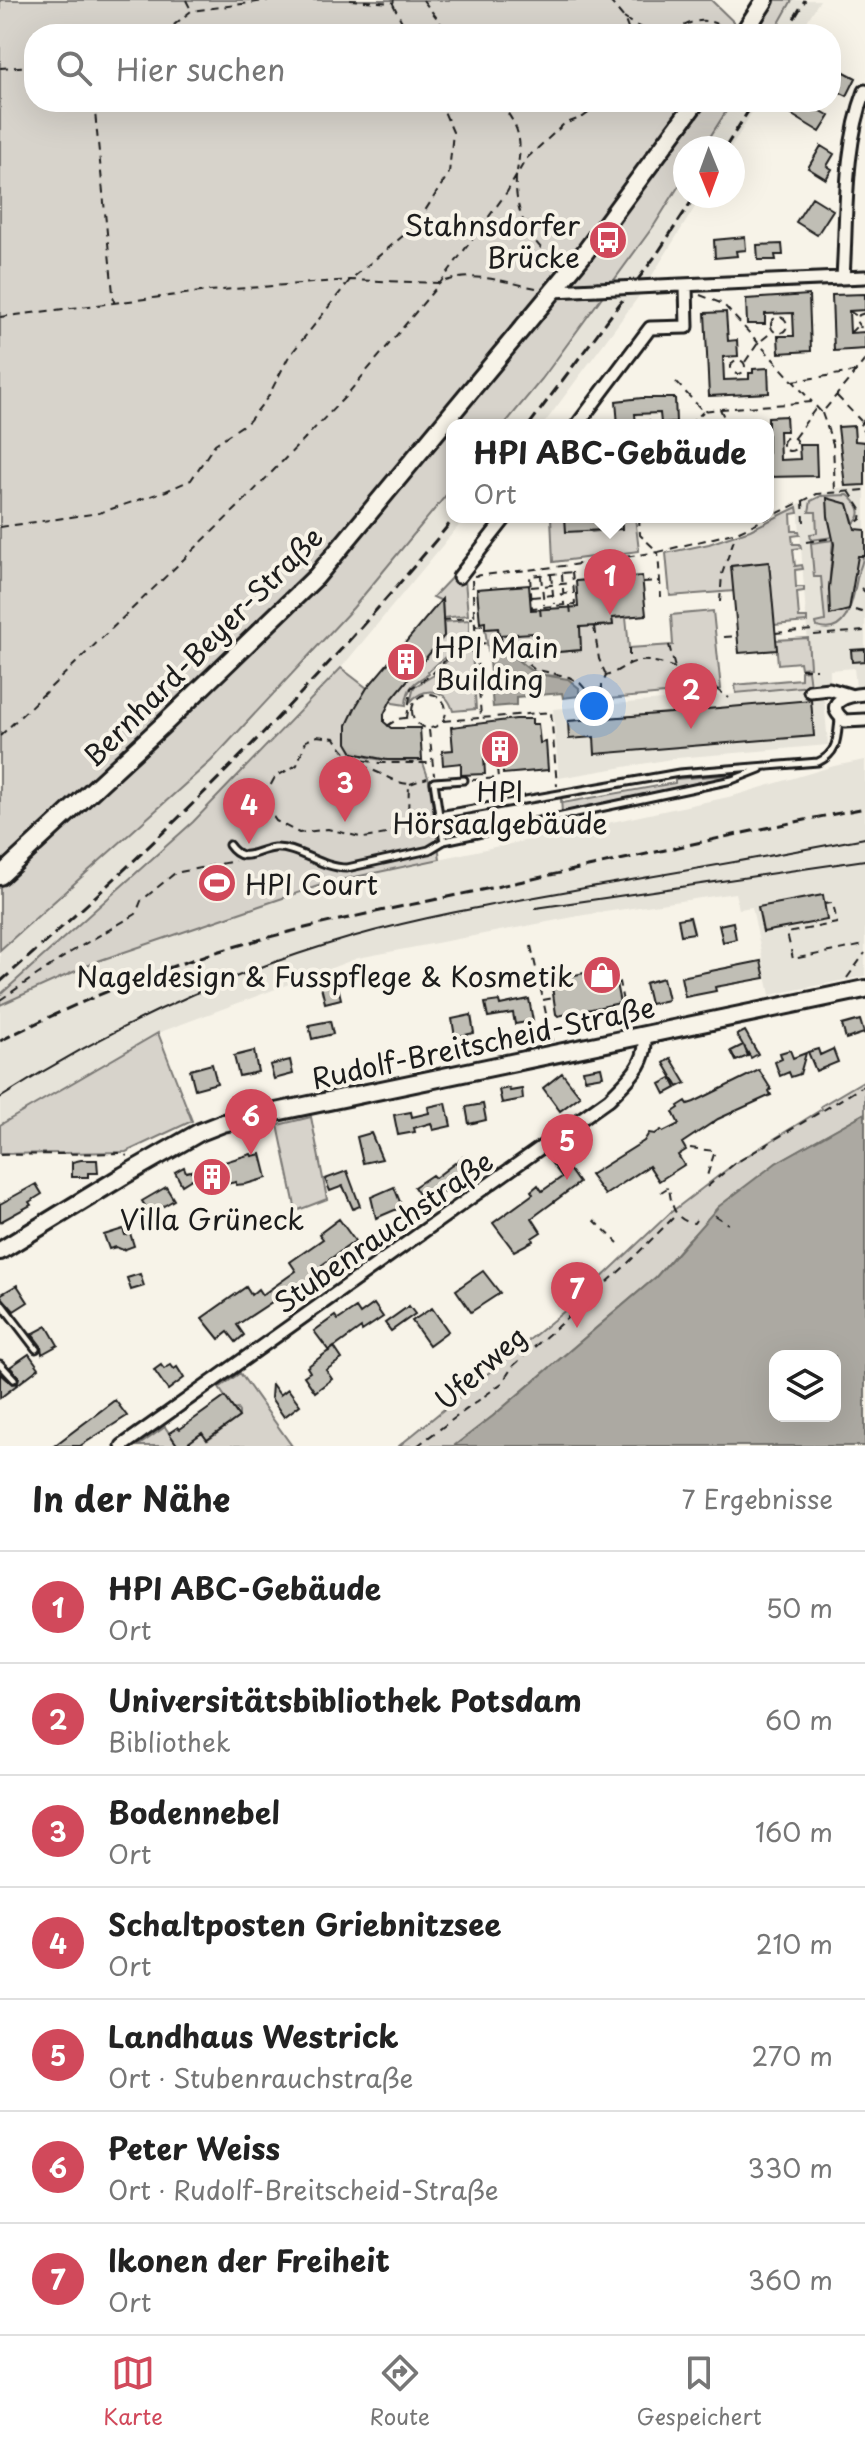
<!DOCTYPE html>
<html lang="de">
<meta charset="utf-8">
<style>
:root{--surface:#fff;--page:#f2f2f2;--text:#222;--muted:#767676;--line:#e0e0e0;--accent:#d1495b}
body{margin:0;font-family:"Playpen Sans",sans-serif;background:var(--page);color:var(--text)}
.controls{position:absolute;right:24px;bottom:24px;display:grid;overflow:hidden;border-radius:16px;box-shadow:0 8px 32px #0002}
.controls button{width:72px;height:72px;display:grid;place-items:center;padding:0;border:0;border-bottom:2px solid var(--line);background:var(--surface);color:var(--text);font:40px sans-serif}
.compass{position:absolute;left:673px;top:136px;width:72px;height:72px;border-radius:50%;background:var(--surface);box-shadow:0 8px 32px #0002;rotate:179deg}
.you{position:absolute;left:594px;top:706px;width:28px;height:28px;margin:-20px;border:6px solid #fff;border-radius:50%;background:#1a73e8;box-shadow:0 0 0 12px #1a73e833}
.badge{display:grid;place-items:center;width:52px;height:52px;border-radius:50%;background:var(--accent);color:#fff;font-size:26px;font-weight:700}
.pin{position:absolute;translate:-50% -66px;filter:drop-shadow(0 2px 4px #0008)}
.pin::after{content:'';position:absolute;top:42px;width:28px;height:24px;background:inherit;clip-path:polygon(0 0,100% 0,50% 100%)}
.popup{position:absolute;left:446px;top:419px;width:328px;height:104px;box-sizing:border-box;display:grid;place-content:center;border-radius:16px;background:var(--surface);filter:drop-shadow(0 2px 6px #0005);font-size:26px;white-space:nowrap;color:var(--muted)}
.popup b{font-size:30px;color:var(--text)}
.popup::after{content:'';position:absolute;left:50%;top:100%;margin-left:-16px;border:16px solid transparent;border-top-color:var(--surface)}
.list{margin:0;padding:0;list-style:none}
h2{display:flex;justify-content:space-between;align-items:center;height:104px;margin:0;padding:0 32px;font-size:34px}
h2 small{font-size:26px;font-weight:400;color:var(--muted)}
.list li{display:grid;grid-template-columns:52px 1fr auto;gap:24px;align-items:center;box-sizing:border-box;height:112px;padding:0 32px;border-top:2px solid var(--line)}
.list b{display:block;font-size:30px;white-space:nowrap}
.list p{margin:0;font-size:26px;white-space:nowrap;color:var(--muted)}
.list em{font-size:26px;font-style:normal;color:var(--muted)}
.icon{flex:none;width:44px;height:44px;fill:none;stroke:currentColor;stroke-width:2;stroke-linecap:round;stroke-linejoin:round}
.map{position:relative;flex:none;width:865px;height:1446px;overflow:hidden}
.search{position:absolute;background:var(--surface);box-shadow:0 8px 32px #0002;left:24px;right:24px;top:24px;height:88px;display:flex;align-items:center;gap:20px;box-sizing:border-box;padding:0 28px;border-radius:32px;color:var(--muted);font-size:30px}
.sheet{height:888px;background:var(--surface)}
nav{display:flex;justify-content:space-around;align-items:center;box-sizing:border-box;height:112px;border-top:2px solid var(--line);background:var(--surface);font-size:22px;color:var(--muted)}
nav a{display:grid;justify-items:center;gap:4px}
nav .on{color:var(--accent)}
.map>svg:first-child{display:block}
.built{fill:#e6e3d9}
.green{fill:#d7d3cb;stroke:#7a7874;stroke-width:2}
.water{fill:#aca9a2;stroke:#72716c;stroke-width:2;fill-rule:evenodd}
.building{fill:#c0beb5;stroke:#1c1c1c;stroke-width:2}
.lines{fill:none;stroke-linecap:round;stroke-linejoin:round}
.lane-casing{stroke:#1c1c1c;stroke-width:11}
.street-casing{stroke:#1c1c1c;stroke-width:17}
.secondary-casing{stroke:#1c1c1c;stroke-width:22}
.path{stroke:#1c1c1c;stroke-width:2;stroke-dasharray:8 6;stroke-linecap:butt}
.lane{stroke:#f7f3e8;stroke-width:5}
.street{stroke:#f7f3e8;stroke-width:11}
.secondary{stroke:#f7f3e8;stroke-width:16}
.tram{stroke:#1c1c1c;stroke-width:2}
.rail{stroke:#1c1c1c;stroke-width:3;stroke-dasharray:12 6;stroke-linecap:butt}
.street-bridge-casing{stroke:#1c1c1c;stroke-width:17;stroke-linecap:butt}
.street-bridge{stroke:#f7f3e8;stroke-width:11}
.labels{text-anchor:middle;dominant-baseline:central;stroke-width:8;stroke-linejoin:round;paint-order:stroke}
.poi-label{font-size:28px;fill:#1c1c1c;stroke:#f7f3e8;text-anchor:end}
.street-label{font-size:28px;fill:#1c1c1c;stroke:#f7f3e8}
</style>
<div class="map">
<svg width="865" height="1446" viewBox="0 0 865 1446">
<rect width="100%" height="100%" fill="#f7f3e8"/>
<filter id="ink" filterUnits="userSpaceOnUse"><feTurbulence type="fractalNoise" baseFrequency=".0125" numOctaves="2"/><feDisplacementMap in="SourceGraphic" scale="16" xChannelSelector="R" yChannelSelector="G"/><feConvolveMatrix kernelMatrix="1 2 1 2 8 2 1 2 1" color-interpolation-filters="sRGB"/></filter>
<g filter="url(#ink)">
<path class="built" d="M792 0H820L799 34H773Z
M732 102H758L731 148H703Z
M685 176V196H702L639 296 543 425H504L542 379 655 224Z
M865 487V686H856L854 668 830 670V684L823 686 828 745 677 758 559 778 553 709 811 688 798 504 838 488Z
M452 488V517H466L341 668 193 822 0 995V951L211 761 353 608Z
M865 760V976L770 995 752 907 739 909 735 893 584 915 358 958 158 1033 0 1125V1005L98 961 327 883 733 796 834 766Z"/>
<path class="green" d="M0 0H711L746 34H34V102H732L703 148H685V176L655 224 542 379 504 425H452V488L353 608 211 761 0 950Z
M770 0H792L773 34H748Z
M848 495C858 503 865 514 854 523L848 504 828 499V516L833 537 811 540 810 534 817 533 816 512H809L811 501 821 496Z
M797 507 798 513 791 514 792 531H799L800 535 792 536 793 544H800L801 548 793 549 795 566 802 565 803 569 795 570 796 587H804V591L797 592 799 618H807V622L774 625 768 562 732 566 734 591 670 596 666 553 709 544 750 530Z
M551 517H565L592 532 622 528 621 517H635L639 551 553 562Z
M833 540 829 588 858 556H863C863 563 860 567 858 574 853 595 850 638 817 627L816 623 825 621 821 577H814L811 543Z
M453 576 457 580H465L468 615 443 618 442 601 433 597Z
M713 611 721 689 609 699 600 688 579 696V688L557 676 543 675 530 670 515 658 488 650 485 629 498 628 500 635 519 634 532 625 534 654 581 650 579 621 594 627 613 625 612 618 626 617 629 648 673 645 671 615Z
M469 620V643L451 649 452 651 428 672 429 674C414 682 407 687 406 705L393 703 391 700 444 636 443 622Z
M808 638 810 667 801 668 800 662 778 664 776 640Z
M465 649 472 652 476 709 453 711C447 689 425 685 410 702L414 687 434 675 454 653Z
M341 668 367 688C325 756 356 763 422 760L429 780 440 859 327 883 98 961 0 1005V995L193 822Z
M808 670 810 686 736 693 735 685 801 679V671Z
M726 775V777L562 812 561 799 563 803 675 783V779Z
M158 1033 192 1121 126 1152 0 1154V1125Z
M865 1080V1113L776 1163 688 1240 656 1277 493 1416 454 1446H399L578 1300 670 1213 734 1164 822 1109 821 1106Z
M311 1117 327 1199 296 1211 278 1125Z
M240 1373 292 1446H184L189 1442 187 1439 200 1430 208 1440 239 1417V1412L237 1409 234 1410 219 1388Z
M165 1427 178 1446H138Z"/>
<path class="water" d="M488 650 515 658 530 670 543 675 568 679 579 688V696L563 698 562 693 516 697V705L493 707Z
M865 1113V1446H454L493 1416 656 1277 718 1207 776 1163ZM775 1356H835V1416H775Z"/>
<path class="building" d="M839 69 856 78 847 96 831 88Z
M799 102H805L830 116 820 132 792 115Z
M821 146 834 154 827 166 832 169 826 179 808 168Z
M812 197 833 210 817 235 796 222Z
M745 237 746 250 736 251 737 256 715 258 714 240Z
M782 244 783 255H775L776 260H758L757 245Z
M865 294V310L849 311 850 333 865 332V349L834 351 832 295Z
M809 295 811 351 779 353 778 336H794L793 313 765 314V324H747L746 299Z
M726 312 728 341 737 340 738 356 723 357 724 380 749 379V373H753V369L768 368 769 393 709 396 705 313Z
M642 398H675L676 422 661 423 660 413 635 414 636 425H618L616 401Z
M786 416 787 431H779L780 460 800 459 799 445H816L817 476 768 477V417Z
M854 426 855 441 865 442V485L845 486 838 427Z
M827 498 848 504 855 529 865 530V556H858L849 610 830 615 829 588 834 544 828 516Z
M565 517H621L622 529 566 532Z
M769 562 777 650 739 653 731 566Z
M642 576 646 615 612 618 613 625 580 627 581 650 534 654 533 633 499 635 498 628 485 629V622L480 623 477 589 529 585 531 610 578 607 576 581Z
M442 599 444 636 391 700 384 714V722L391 728H420L422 760H387L353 753 347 743V725L355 708 367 688Z
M865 649V661L852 662 851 650Z
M811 700 814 736 595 754 594 737 569 739 568 721 671 713 695 707V710L707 709Z
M516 719H532V724H538L540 743 546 742 548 770 503 774 502 757H484L485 774 461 775V763L443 765 442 751 453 750 451 727Z
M823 895 827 920 763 932 758 907Z
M690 917 694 933 681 935 678 919Z
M733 922 736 939 723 942 719 925Z
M761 961 765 978 715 987 716 991 685 997 681 977Z
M612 964 620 1003 558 1016 556 1014 551 980 589 972 588 969 596 966Z
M336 978 341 999 325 1003 320 982Z
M663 978 668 1000 650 1004 645 983Z
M529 999 533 1021 515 1024 513 1013 488 1017 485 1003 499 1001 500 1005Z
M471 1015 474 1033 455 1037 452 1019Z
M860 1020 864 1033 846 1039 842 1025Z
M330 1021 333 1034 312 1039 309 1025Z
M745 1031 758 1054 751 1058 744 1046 748 1056 736 1061 731 1051 743 1045 737 1035Z
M818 1049 820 1055 833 1049 838 1062 816 1071 808 1052Z
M790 1050 793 1058 806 1053 800 1074 791 1077 789 1072 780 1076 775 1062 782 1059 780 1053Z
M254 1051 258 1072 239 1076 234 1056Z
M671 1058 686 1083 678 1087 664 1063Z
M290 1060 293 1074 274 1079 270 1065Z
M212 1064 217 1083 195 1089 190 1070Z
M601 1067 603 1076 585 1079 583 1070Z
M759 1070 771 1089 769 1091 771 1095 718 1119 682 1143 686 1150 678 1155 684 1165 659 1181 649 1166 605 1195 590 1175 644 1141 649 1133 655 1134 661 1130 663 1132 679 1124 673 1112 679 1108 678 1106 686 1101 688 1104 694 1102Z
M562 1073 580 1096 560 1111 543 1088Z
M671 1078 676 1088 665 1094 660 1084Z
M509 1088 510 1091 522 1089 523 1099 502 1103 499 1090Z
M446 1103 451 1126 433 1130 431 1123 414 1128 415 1132 398 1135 394 1115 411 1112 412 1117 429 1113 428 1107Z
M483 1104 486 1120 469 1124 466 1107Z
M371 1133 382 1159 363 1163 357 1137Z
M251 1154 252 1156 261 1154 267 1178 246 1184 236 1185V1182L201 1189 198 1175 182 1185 175 1172 184 1167 186 1172 203 1168 202 1164 215 1161V1165Z
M559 1155 579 1183 532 1218 541 1232 532 1238 533 1241 514 1251 493 1223 533 1194 531 1191 538 1185 542 1191 562 1177 550 1161Z
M463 1157 474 1171 426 1204 414 1187 432 1175 435 1178Z
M81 1160H97L98 1173H88V1177H72V1162Z
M347 1171 360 1206 353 1209 343 1186 330 1191 325 1179Z
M36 1184 42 1194 29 1202 31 1205 0 1222V1204Z
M166 1187 174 1200 150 1214 142 1201Z
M394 1187 402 1207 376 1218 371 1197Z
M339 1219 355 1241 322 1265 327 1272 282 1305 278 1298 237 1325 244 1335 236 1342 228 1332 219 1339 202 1318 246 1287 251 1295 258 1289 262 1295 296 1271 290 1262 323 1239 319 1234Z
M123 1229 125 1235 130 1233 134 1246 123 1250 116 1247 109 1249 104 1235Z
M483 1271 500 1293 471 1312 456 1290Z
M140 1274 144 1286 131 1290 127 1278Z
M17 1285 28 1302 14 1311 0 1295Z
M374 1304 383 1317 362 1331 361 1328 329 1351 314 1331 335 1316 338 1320 356 1308 360 1314Z
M409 1306 415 1314 391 1331 385 1323Z
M432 1308 448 1331 429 1345 412 1321Z
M47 1326 58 1345 42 1354 41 1346 32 1334Z
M334 1347 342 1359 326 1370 332 1379 315 1392 304 1376 310 1372 307 1367Z
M29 1354 39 1368 0 1398V1373L12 1384 17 1383 19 1377 10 1367Z
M161 1365 164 1369 171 1365 174 1369 177 1367 184 1378 168 1390 154 1370Z
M272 1384 280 1395 288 1389 300 1405 284 1417 271 1398Z
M225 1397 239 1417 207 1440 202 1433 184 1446H178L169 1433 178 1427 180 1429Z
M115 1400 127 1416 80 1446H54Z"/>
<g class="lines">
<g class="lane-casing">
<path id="lane" d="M464 780 434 782 439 815 679 773 818 762C838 753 837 738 839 719
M439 815 444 841 732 780 760 769
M229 845C243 865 255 850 274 848 297 846 320 868 347 868L429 850 444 841
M0 1302 36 1349
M0 1364 14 1379"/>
</g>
<g class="street-casing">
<path id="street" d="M843 278C847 217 843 149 865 91
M658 286 865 277
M553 291 597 289
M577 425 650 328 687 327 686 285
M459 577 506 517
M810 691 829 689 849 695
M865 694C848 695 821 702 845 721L865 720
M122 1446 609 1099C626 1081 650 1063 644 1035"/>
</g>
<g class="secondary-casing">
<path id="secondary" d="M743 34 765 0
M0 876 165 723 316 577 583 255 696 102
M0 1251 123 1176 200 1132 223 1123 865 989"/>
</g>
<path class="path" d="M186 0 191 10
M350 0 393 3 394 0
M423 0 449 34
M609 0 624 18 630 34
M393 4 408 34
M624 18C642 31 658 34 679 28
M163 34 191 11 272 0
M673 34C691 17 710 17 729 31
M0 68 34 66
M94 102 114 303
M500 102C519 128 523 138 517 171
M516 177C514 213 530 244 559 263
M700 295 723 304 812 402
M849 311 857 316
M865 313 859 315 856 321 860 327 865 328
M771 325a8 8 0 1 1 16 0a8 8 0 1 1-16 0Z
M0 317 209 291 350 280 440 283C471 270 505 282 536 288
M850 333 857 326
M731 367a7 7 0 1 1 14 0a7 7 0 1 1-14 0Z
M745 362 758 343 772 332
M793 381 854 372
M676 382 703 411 720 409 728 425
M837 396 861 421
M720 409 812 402 822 413 865 360
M822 413 833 444 835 491
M865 419 859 426 865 433
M644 425 651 419 657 425
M689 425 703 412
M783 444a7 7 0 1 1 14 0a7 7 0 1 1-14 0Z
M794 438 816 408
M849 491 862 511 861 519 854 524
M803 501 804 522
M768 506 774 515 817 494 865 490
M639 517 640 535 658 552 737 532 774 515
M0 527 99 513 166 491 191 480 215 444 249 421 268 397 288 358 350 280 416 225 449 173 453 132 440 102
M806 542 833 538
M572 572 575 604 532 608 530 576Z
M562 574 564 604
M551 575 554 604
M474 576 572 565 658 552 660 581
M541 576 544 605
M472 580 481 718 551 712 557 786
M643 582 660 581 661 597
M531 587 572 583
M861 588 865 592
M532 597 573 593
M720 602 722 574 736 534
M570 605 571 615
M540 608 541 619
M855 610 865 613
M442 620 473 618
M475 626 485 625
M594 627 599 659 606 675
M775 633 813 630
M501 635 502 649
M814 635 865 631
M724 637 738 636
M669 645 675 668 702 679 729 698
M629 648V663
M801 669H816
M412 711a17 17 0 1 1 34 0a17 17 0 1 1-34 0Z
M602 707V685L606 676C615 673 621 668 629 664 644 657 661 663 675 668
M407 718 411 688 431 675 454 651 476 644 487 643 514 654 534 669 569 677 580 683 602 708
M443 721 480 718
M387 726 398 719 412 717
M429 730 434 775
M0 736 238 507 345 397 440 283 507 192 526 159 564 124 583 117 603 102
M317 736 335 738C347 758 358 764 379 773 389 778 397 783 409 784L408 816 398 826 386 834 364 838 328 829 299 833 276 821 270 812 267 792 275 777 297 765 306 741Z
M350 758 379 763H432
M472 780 498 778 496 757
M410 784 427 778
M824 904 833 903 837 923 787 933 793 959 865 945
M531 946 543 999
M847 978 865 953
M617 983 619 982 628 1026
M0 1000 71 952 136 914 141 901 175 873 235 861
M552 1041 543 1000 553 998
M690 1148 715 1151 706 1179
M0 1155 122 1153 127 1156
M707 1187 734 1164 865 1085
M661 1192 669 1187C671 1204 674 1221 694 1223L696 1220
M714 1215 728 1224
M594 1220 618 1243
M417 1446 502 1383 513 1366 623 1268 673 1218"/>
<use href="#lane" class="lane"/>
<use href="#street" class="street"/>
<use href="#secondary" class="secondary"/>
<path class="tram" d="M536 908 865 860
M0 1098C109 1028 228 973 352 937 432 914 514 901 596 886 686 871 775 855 865 838"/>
<path class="rail" d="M785 34 805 0
M725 148 754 102
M529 425 657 254 695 196
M0 982C163 840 318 685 455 517
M0 1041C67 1007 135 978 207 955 305 924 408 906 509 884 627 859 746 831 865 808"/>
<g class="street-bridge-casing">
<path id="street-bridge" d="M597 289 658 286"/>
</g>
<use href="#street-bridge" class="street-bridge"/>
</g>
</g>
<defs>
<g id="bus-disc" transform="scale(2)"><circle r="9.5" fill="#d1495b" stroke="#f7f3e8"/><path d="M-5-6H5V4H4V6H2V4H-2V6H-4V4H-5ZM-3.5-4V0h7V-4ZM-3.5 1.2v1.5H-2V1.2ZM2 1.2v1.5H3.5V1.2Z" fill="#fff"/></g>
<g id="building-disc" transform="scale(2)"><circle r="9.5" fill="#d1495b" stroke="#f7f3e8"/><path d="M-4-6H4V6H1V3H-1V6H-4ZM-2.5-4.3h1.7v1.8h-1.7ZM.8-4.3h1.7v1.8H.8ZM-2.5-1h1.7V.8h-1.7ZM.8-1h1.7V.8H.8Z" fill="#fff"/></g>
<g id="stadium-disc" transform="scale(2)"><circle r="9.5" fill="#d1495b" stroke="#f7f3e8"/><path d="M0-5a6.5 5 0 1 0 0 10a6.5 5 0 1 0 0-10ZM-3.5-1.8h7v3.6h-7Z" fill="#fff"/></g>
<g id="shop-disc" transform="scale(2)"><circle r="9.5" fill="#d1495b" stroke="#f7f3e8"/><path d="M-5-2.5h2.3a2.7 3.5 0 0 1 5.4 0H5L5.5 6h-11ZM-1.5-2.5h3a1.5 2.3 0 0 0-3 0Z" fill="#fff"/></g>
</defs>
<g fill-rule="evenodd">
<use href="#bus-disc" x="608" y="240"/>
<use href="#building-disc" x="406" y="662"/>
<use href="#building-disc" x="500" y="749"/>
<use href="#stadium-disc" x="217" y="883"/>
<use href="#shop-disc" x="602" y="975"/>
<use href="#building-disc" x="212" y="1177"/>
</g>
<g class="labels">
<g class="poi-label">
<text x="580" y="224">Stahnsdorfer<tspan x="580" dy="32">Brücke</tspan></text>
<text x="434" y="646" text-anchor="start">HPI Main<tspan x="434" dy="32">Building</tspan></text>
<text x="500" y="790" text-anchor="middle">HPI<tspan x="500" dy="32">Hörsaalgebäude</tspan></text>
<text x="245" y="883" text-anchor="start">HPI Court</text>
<text x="574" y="975">Nageldesign &amp; Fusspflege &amp; Kosmetik</text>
<text x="212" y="1218" text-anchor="middle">Villa Grüneck</text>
</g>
<g class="street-label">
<text transform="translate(202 646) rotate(-45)">Bernhard-Beyer-Straße</text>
<text transform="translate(483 1042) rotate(-12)">Rudolf-Breitscheid-Straße</text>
<text transform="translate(383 1231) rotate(-35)">Stubenrauchstraße</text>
<text transform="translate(480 1367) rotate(-41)">Uferweg</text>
</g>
</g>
</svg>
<div class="controls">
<button><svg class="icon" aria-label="layers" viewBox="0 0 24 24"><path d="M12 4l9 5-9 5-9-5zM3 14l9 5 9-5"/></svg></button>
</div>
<svg class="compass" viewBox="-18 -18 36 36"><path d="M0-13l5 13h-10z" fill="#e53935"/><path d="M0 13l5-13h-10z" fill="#767676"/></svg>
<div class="you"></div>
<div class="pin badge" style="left:610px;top:615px">1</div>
<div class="popup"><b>HPI ABC-Gebäude</b>Ort</div>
<div class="pin badge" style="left:691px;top:729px">2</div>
<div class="pin badge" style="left:345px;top:822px">3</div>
<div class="pin badge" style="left:249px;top:844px">4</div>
<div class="pin badge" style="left:567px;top:1180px">5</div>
<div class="pin badge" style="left:251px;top:1155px">6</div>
<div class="pin badge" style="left:577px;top:1328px">7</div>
<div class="search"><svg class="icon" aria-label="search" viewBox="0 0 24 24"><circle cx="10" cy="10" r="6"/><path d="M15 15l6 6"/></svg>Hier suchen</div>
</div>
<section class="sheet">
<h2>In der Nähe<small>7 Ergebnisse</small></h2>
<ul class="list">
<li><span class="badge">1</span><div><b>HPI ABC-Gebäude</b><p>Ort</p></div><em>50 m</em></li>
<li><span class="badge">2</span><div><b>Universitätsbibliothek Potsdam</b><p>Bibliothek</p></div><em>60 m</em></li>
<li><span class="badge">3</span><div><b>Bodennebel</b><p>Ort</p></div><em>160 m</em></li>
<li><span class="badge">4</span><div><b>Schaltposten Griebnitzsee</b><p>Ort</p></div><em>210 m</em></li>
<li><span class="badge">5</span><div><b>Landhaus Westrick</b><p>Ort · Stubenrauchstraße</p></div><em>270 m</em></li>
<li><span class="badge">6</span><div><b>Peter Weiss</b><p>Ort · Rudolf-Breitscheid-Straße</p></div><em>330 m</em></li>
<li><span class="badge">7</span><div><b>Ikonen der Freiheit</b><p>Ort</p></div><em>360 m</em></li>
</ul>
</section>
<nav>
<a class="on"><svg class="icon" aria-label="map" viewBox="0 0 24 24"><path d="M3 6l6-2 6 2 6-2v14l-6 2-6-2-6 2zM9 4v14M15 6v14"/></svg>Karte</a>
<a><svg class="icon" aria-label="directions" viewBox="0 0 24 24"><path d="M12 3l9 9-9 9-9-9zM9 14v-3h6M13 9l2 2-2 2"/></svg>Route</a>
<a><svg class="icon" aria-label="saved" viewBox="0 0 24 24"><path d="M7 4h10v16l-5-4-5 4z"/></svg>Gespeichert</a>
</nav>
